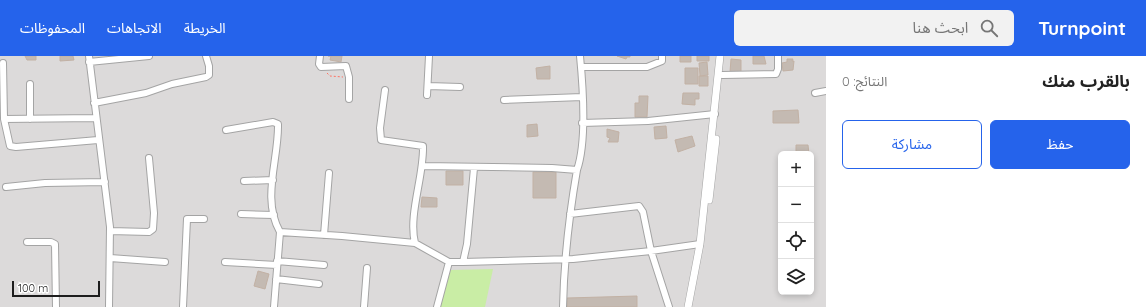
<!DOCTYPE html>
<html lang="ar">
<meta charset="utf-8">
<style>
:root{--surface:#fff;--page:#f2f2f2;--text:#222;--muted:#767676;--line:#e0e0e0;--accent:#2563eb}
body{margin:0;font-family:Quicksand,"Noto Sans Arabic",sans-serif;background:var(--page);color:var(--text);direction:rtl}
.controls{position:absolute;right:12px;bottom:12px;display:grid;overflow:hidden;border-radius:6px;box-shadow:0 2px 6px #0003}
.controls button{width:36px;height:36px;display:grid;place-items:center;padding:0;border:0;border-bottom:1px solid var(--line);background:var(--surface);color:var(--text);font:20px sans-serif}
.scale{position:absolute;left:12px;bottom:10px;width:88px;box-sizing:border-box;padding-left:4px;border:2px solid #1d1d1d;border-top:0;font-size:11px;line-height:14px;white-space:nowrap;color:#1d1d1d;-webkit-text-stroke:3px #fff;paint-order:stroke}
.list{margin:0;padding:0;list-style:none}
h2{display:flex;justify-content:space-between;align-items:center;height:52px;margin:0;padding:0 16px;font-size:17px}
h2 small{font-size:13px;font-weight:400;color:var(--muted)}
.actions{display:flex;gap:8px;padding:12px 16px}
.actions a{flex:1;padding:9px 0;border:1px solid var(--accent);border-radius:6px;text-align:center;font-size:14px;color:var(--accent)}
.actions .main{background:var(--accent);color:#fff}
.icon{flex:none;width:22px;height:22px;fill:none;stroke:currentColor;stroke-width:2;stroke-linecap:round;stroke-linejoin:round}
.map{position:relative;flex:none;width:826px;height:251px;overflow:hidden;direction:ltr}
header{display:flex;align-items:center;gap:24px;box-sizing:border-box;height:56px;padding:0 20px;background:var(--accent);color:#fff}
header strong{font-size:19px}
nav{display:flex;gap:22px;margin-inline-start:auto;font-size:14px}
.search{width:280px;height:36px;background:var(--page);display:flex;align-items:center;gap:10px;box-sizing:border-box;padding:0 14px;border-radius:6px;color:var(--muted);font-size:15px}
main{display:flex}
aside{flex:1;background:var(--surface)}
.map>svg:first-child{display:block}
.residential{fill:#dcdada;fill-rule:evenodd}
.grass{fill:#c9eda5}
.building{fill:#c4bab2;stroke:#c2b1a4}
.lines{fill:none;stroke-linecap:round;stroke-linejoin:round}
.minor-casing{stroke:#a4a4a4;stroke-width:8}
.tertiary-casing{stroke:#a4a4a4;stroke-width:8}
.path{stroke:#ff7364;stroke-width:1;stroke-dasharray:2 2;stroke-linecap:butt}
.minor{stroke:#fff;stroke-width:6}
.tertiary{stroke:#fff;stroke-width:7}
</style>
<header>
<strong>Turnpoint</strong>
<div class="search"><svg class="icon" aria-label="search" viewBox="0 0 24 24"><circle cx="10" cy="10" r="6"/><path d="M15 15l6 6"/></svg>ابحث هنا</div>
<nav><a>الخريطة</a><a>الاتجاهات</a><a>المحفوظات</a></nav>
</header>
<main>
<aside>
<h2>بالقرب منك<small>النتائج: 0</small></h2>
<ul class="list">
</ul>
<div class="actions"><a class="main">حفظ</a><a>مشاركة</a></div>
</aside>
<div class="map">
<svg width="826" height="251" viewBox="0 0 826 251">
<rect width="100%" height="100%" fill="#efebe3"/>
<path class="residential" d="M0 0H826V251H0ZM781 98H811V236H781Z"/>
<path class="grass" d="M493 213 485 251H440L447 216 450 214Z"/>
<path class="building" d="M25 0H36V4H27Z
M60 0H73L74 4 60 5Z
M328 0H342L341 6 330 4 331 0Z
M617 0H630V1H627L626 3Z
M680 0H691V6H680Z
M697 0H709V5H697Z
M753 0H764L766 8H753Z
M731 3 741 4V17L730 16Z
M787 3H793L792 5H794L793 14 783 15 782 7 787 6Z
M707 6 708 19 700 20 699 7Z
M550 10V23H537L536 12Z
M685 12H698V28H685Z
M699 20H708V30H699Z
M683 37H699V43H695V49L682 48Z
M639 40H648L647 61H635V47H639Z
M798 54 799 67H773V55Z
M537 68 538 80 527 81V69Z
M666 70 667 82 655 83 654 71Z
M607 73 619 76 618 86H608L610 82 607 81Z
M692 80 695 90 678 96 675 84Z
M796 89H808L809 98H796Z
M446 115H463V129H446Z
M533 116H556V142H533Z
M422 141 437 142V151H421Z
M258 215 269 218 265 233 254 230Z
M637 240V251H567V242Z"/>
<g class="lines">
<g class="minor-casing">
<path id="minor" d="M89 0 110 171 109 251
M320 0 319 8 321 11 346 10 349 21V43
M89 6 149 0
M3 7 4 63 10 90 16 91 98 84
M581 11H647L662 5V0
M722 19 776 18 778 13V0
M428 30 460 31
M385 34 380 72 381 84 423 90C424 120 408 159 415 187L449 206H463L573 203 651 195 700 188
M815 37 826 35
M427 39 429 0
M504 44 582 41
M94 47 146 37 172 28 206 21 209 19V10L206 0
M4 63 96 62
M30 63V28
M582 67 648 65 715 58
M226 74 273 66 278 68C279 103 261 143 280 176L342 180 415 187
M423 110 552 112 577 114C587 85 583 31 580 0
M244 125 273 124
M6 131 45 127 105 126
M241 158 274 159
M570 158 639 150 643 156 651 195 669 251
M110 175 149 176 153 173 154 157 149 102
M324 179 329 117
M27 186H51L55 188 56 251
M110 202 165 206
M277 205 324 209
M225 206 277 209
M463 206 467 188 474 112
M276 223 319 228
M183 251 187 163H204
M274 251 280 176
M364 251 367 212
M437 251 449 206
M563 251C564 205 569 160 577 114"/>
</g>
<g class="tertiary-casing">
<path id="tertiary" d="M709 144 716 83
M688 251 700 188 720 0"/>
</g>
<path class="path" d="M327 17 330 20 343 21"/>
<use href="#minor" class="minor"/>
<use href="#tertiary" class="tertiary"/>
</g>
</svg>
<div class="controls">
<button>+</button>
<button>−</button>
<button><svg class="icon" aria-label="locate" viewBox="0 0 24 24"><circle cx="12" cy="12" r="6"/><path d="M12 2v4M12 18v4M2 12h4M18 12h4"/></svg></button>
<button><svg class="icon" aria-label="layers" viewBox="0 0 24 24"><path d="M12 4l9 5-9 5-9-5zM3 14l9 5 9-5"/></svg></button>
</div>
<div class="scale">100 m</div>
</div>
</main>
